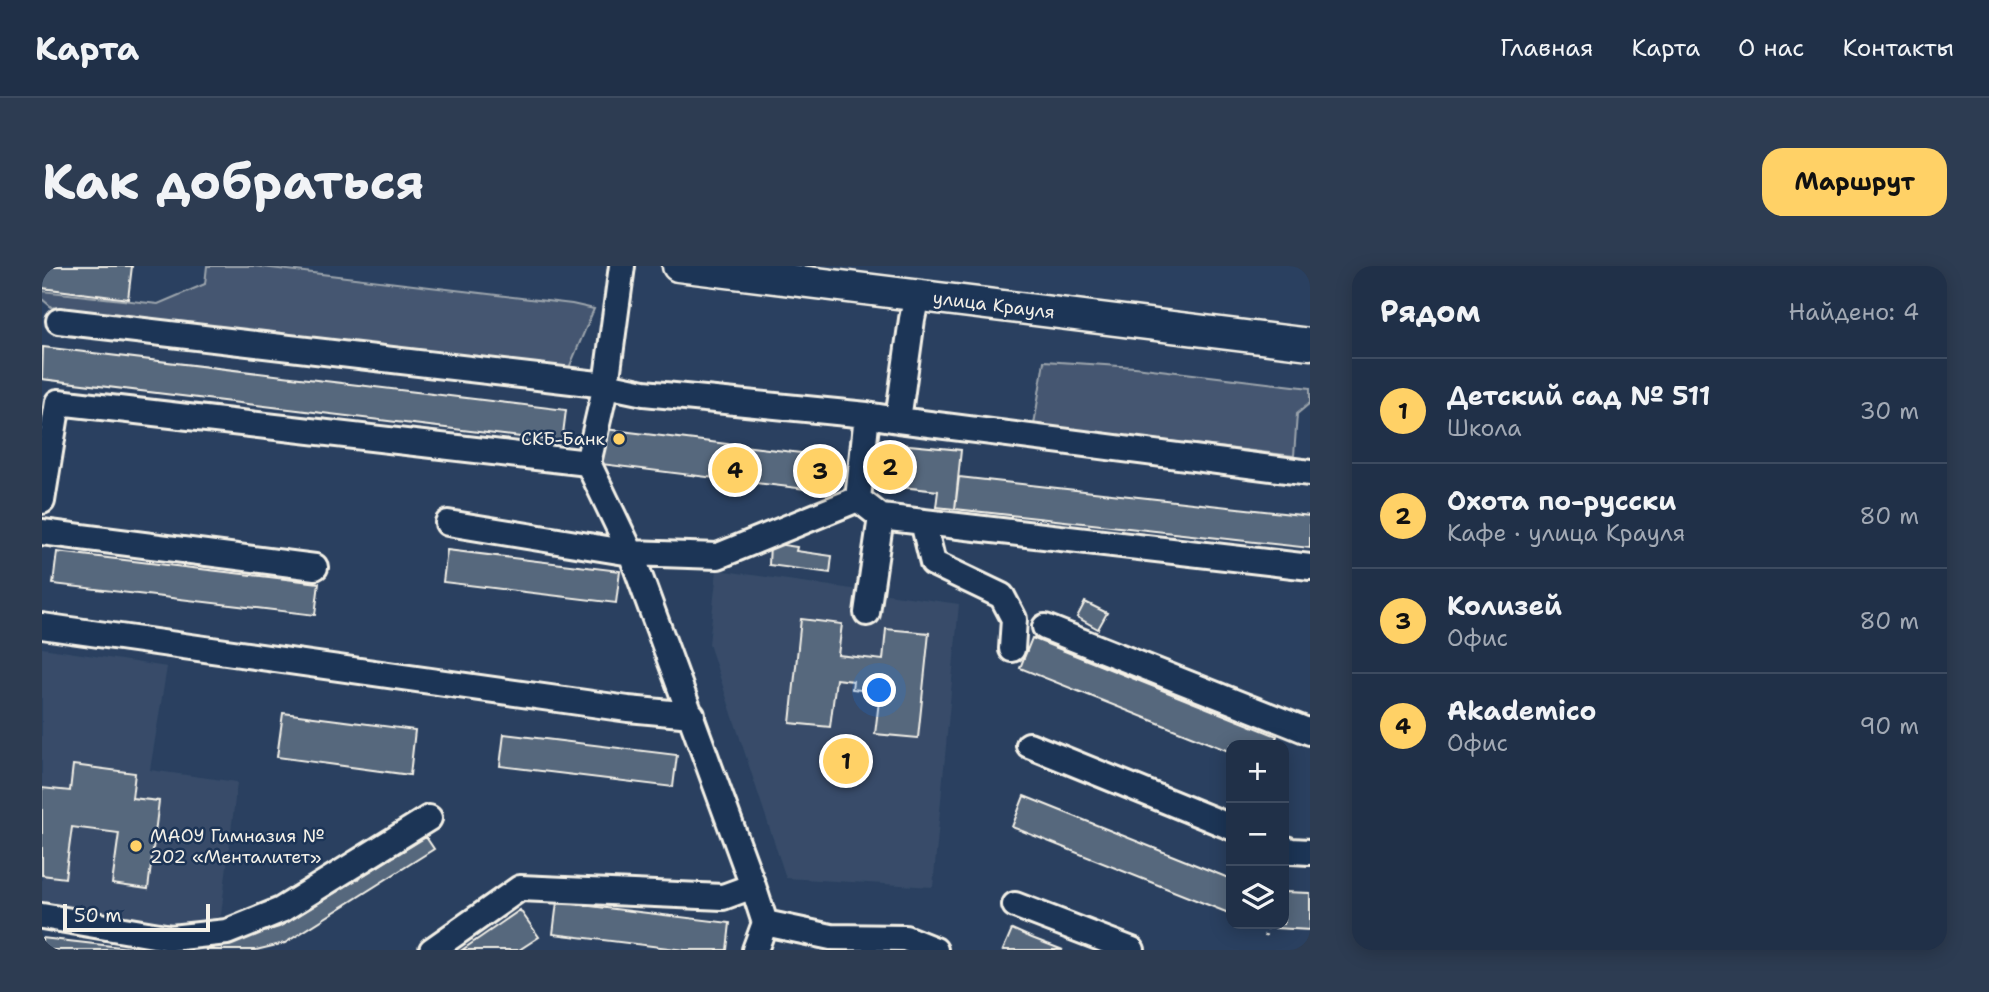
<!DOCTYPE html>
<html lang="ru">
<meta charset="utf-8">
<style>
:root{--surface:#203048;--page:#2d3c52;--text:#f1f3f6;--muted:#a2a9b4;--line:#3d4b60;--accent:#ffd166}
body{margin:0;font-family:"Shantell Sans",sans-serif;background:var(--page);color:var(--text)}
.controls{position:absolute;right:21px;bottom:21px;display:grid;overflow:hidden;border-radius:14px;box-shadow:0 4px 18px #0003}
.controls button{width:63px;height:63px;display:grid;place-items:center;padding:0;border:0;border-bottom:2px solid var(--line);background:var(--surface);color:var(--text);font:35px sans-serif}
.scale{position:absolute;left:21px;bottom:18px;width:147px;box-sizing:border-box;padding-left:7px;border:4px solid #f4f1e8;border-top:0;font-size:19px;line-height:24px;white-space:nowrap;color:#f4f1e8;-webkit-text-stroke:5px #1d3557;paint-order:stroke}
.you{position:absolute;left:838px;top:425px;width:24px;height:24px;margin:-18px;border:5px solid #fff;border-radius:50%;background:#1a73e8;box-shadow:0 0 0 10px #1a73e833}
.badge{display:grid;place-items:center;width:46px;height:46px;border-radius:50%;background:var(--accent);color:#111;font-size:23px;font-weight:700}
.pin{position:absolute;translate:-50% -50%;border:4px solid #fff;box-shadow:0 2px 7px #0006}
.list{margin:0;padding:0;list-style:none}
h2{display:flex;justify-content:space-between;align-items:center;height:91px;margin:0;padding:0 28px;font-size:30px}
h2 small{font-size:23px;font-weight:400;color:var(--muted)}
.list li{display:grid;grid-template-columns:46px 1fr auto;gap:21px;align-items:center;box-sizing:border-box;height:105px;padding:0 28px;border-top:2px solid var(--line)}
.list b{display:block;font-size:26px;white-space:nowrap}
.list p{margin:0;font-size:23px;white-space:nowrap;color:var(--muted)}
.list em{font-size:23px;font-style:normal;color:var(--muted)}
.icon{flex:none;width:38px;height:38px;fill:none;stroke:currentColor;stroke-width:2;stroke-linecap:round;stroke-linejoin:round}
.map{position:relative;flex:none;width:1268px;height:684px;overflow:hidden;border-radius:21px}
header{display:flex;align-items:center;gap:42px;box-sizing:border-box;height:98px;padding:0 35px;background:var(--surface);border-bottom:2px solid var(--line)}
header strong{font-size:33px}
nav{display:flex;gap:38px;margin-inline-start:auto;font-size:24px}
.intro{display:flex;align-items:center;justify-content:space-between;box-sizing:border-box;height:168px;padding:0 42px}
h1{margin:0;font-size:49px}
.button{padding:18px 32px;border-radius:21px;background:var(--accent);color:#111;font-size:24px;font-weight:700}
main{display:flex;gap:42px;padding:0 42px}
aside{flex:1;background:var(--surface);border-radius:21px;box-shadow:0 4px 18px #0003}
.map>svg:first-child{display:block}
.built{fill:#374c69}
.green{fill:#445771;stroke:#9ca4ac;stroke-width:2}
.building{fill:#56677d;stroke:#f4f1e8;stroke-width:2}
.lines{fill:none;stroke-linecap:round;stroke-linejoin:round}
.minor-casing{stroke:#f4f1e8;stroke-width:30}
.major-casing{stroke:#f4f1e8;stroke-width:35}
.path{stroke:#f4f1e8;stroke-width:3.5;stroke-dasharray:2 5;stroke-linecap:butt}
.minor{stroke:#1d3557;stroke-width:24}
.major{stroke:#1d3557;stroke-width:30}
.poi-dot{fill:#ffd166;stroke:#1d3557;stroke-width:2.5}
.labels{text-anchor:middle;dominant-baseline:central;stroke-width:5;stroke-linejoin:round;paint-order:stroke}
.street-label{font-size:18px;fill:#f4f1e8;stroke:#1d3557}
.poi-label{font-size:18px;fill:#f4f1e8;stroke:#1d3557;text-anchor:end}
</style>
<header>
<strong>Карта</strong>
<nav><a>Главная</a><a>Карта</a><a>О нас</a><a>Контакты</a></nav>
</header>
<div class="intro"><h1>Как добраться</h1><a class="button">Маршрут</a></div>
<main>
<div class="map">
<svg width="1268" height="684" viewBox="0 0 1268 684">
<rect width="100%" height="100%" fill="#2a4060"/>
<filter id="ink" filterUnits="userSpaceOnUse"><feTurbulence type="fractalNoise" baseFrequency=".0143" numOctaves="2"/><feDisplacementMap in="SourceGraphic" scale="14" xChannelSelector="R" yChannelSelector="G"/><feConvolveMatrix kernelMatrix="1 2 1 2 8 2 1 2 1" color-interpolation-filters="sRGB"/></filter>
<g filter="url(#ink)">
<path class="built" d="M675 304 917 338 891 621 744 612 667 378Z
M0 382 125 401 108 504 195 516 179 649 143 668 0 644Z"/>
<path class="green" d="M165 0H212L530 38 552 43 527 102 20 50 0 33V25L116 38 163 18Z
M1002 95 1093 101 1268 122V137L1255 148 1252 190 992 159Z"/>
<path class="building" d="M0 0H90L86 33 0 22Z
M1 81 524 144 520 176 0 113Z
M563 163 792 191 788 226 559 198Z
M846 177 919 184 913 243 894 241 896 225 841 219Z
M917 211 1268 250V282L913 243Z
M728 277 755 281 754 285 790 290 788 307 727 299Z
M405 284 578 305 574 337 401 316Z
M15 286 277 317 273 349 11 318Z
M1043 336 1065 347 1056 363 1035 351Z
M759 353 800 358 796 389 841 394 844 363 887 367 876 472 833 468 839 418 827 417 826 425 810 423 811 415 794 413 788 461 748 457Z
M990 372 1235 470 1231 479H1189V486L978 402Z
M241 447 373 464 368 509 235 491Z
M462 468 635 489 631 521 458 500Z
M31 499 93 507 90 532 117 535 106 623 70 618 77 567 30 561 23 612 0 609V522L28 525Z
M982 530 1189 613V648L970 561Z
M384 571 392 583 243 677 214 684H163L237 661Z
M1242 626 1268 627V664L1233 662V658H1242Z
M515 636 688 657 685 684H643L511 668Z
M478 644 497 671 477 684H420Z
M970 663 990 672 1021 684H961Z
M0 672 105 684H0Z"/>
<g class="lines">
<g class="minor-casing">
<path id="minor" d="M580 0 564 119 546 197 589 287 711 620 723 657 713 684
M17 55 564 119 602 127 825 149
M856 154 1268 207
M816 233 839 251 1268 301
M0 235 16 136 546 197
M881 256 891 297 960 330 972 353 970 383
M406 257 589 287 676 290 816 233 825 149 856 154 870 53 875 30
M0 266 273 301
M825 347 839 251
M0 360 586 443 650 449
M1003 361 1268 466
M987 479 1189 561
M1242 582 1249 585 1268 586
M973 639 1090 684
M0 650 129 672 185 666 239 644 387 552
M723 657 789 671 863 672 893 684
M390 684 478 622 681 631 711 620"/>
</g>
<g class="major-casing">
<path id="major" d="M636 0 1268 78"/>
</g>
<path class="path" d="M1223 670 1226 658"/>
<use href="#minor" class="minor"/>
<use href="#major" class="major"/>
</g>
</g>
<g class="poi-dot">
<circle cx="577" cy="173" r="7"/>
<circle cx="94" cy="580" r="7"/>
</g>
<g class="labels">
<g class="street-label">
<text transform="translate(952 39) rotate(7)">улица Крауля</text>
</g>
<g class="poi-label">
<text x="563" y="173">СКБ-Банк</text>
<text x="108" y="570" text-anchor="start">МАОУ Гимназия №<tspan x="108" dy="21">202 «Менталитет»</tspan></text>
</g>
</g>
</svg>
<div class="controls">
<button>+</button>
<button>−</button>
<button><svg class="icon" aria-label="layers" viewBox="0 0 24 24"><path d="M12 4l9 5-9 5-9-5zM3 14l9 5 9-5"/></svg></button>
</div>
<div class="scale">50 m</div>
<div class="you"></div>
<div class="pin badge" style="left:804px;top:495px">1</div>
<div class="pin badge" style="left:848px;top:201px">2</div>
<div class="pin badge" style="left:778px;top:205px">3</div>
<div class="pin badge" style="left:693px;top:204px">4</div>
</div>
<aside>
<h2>Рядом<small>Найдено: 4</small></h2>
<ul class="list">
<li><span class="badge">1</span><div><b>Детский сад № 511</b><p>Школа</p></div><em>30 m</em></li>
<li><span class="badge">2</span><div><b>Охота по-русски</b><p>Кафе · улица Крауля</p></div><em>80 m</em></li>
<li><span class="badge">3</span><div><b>Колизей</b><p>Офис</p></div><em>80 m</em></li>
<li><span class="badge">4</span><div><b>Akademico</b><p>Офис</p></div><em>90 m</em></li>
</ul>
</aside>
</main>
